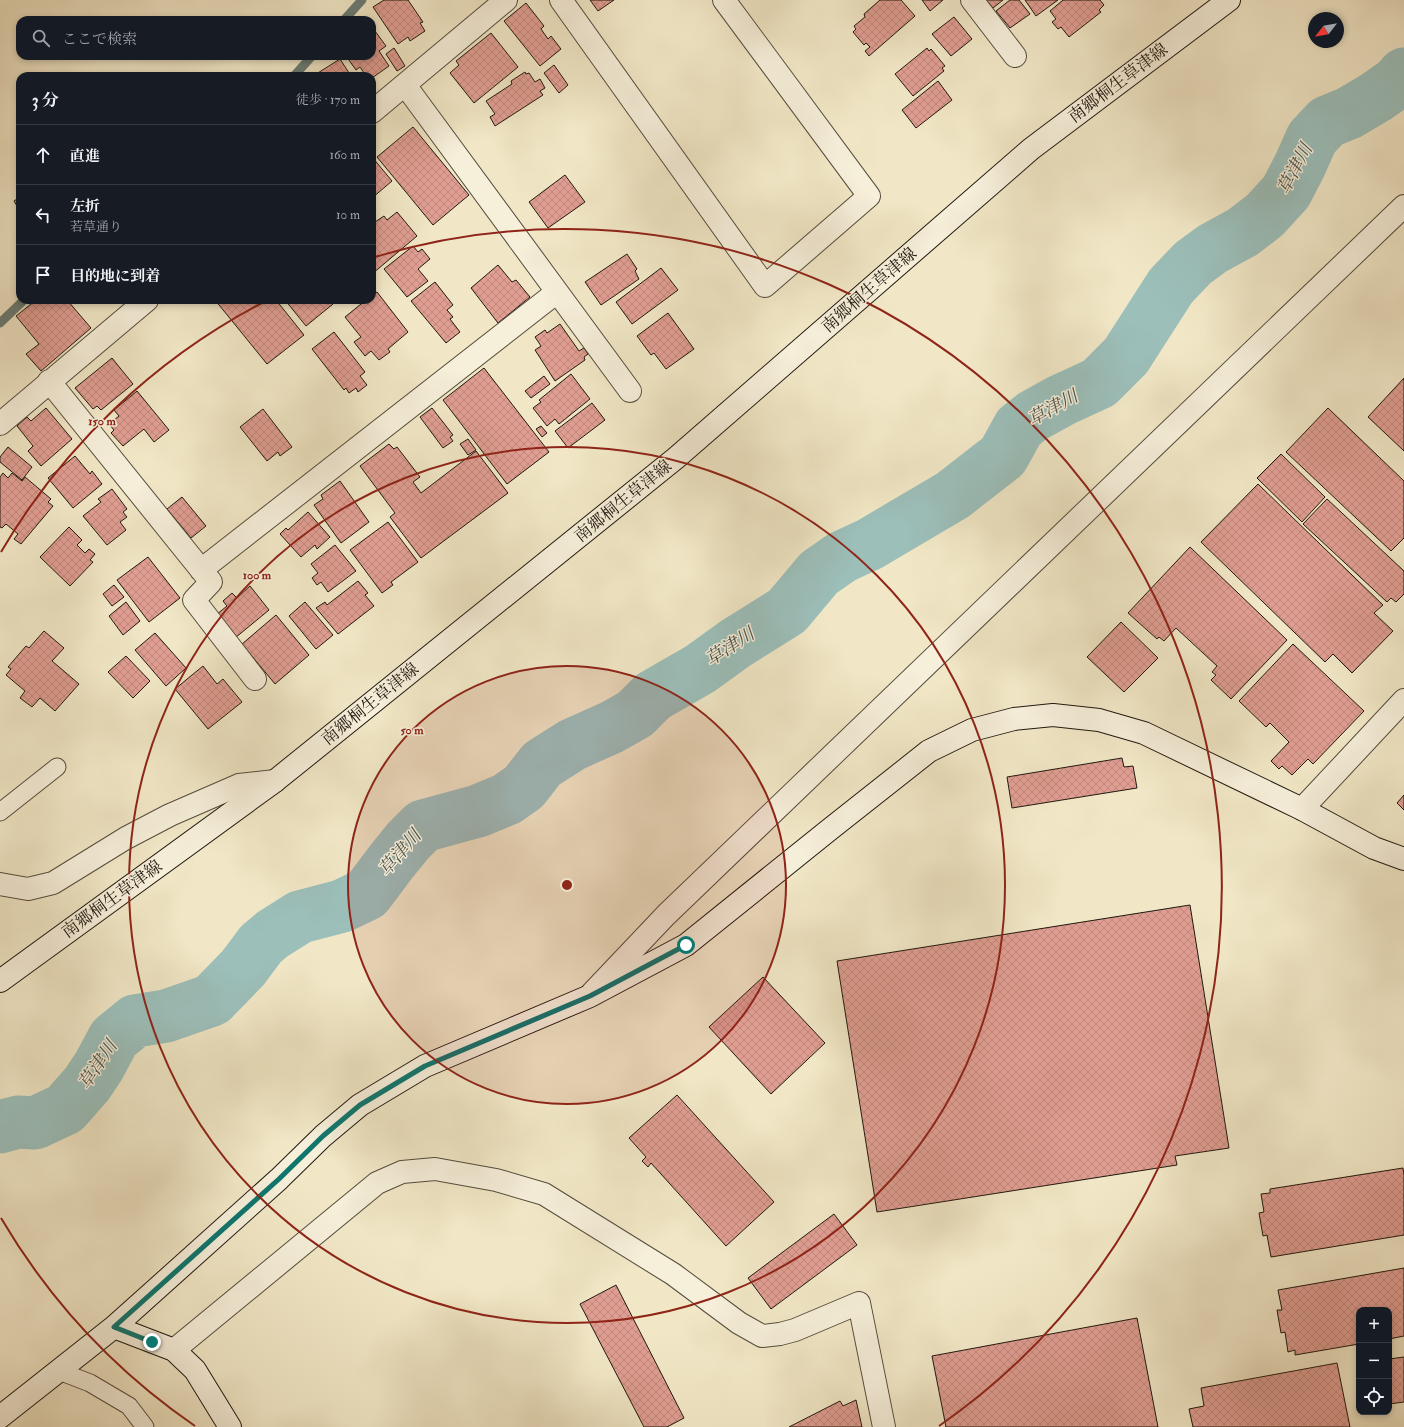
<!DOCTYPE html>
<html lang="ja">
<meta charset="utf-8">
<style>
:root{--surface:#171b24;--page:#242831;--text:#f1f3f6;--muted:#9ea1a6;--line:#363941}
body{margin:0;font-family:"IM FELL Double Pica","Noto Serif JP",serif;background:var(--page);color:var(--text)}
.controls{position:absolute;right:12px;bottom:12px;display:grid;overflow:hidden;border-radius:8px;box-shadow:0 2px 6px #0003}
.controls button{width:36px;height:36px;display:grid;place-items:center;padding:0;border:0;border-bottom:1px solid var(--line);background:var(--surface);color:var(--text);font:20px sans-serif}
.compass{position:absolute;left:1308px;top:12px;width:36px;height:36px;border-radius:50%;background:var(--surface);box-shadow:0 2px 6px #0003;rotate:239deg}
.stop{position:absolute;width:12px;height:12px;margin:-9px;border:3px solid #0f766e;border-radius:50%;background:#fff}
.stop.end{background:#0f766e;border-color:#fff;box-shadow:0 1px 4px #0008}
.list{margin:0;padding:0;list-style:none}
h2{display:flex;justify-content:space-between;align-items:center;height:52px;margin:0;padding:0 16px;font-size:17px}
h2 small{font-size:13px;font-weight:400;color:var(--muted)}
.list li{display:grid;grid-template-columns:26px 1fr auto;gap:12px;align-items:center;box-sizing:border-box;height:60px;padding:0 16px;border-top:1px solid var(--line)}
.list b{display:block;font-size:15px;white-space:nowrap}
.list p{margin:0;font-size:13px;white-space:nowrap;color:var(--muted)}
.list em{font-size:13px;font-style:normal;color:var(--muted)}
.icon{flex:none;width:22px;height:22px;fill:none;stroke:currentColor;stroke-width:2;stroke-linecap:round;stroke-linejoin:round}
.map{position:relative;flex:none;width:1404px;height:1427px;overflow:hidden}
.search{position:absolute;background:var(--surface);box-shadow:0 2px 6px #0003;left:16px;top:16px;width:360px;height:44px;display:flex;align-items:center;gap:10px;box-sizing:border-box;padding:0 14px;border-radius:12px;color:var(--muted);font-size:15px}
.panel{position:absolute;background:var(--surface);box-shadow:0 2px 6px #0003;left:16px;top:72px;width:360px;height:232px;border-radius:12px}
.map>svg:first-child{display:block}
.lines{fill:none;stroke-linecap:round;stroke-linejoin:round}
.stream{stroke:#6a7c76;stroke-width:9}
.river{stroke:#9cbfba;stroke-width:53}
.building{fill:url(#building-cross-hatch);stroke:#20180f}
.lane-casing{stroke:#544c3d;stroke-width:19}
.street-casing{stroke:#544c3d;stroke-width:24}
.secondary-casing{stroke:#20180f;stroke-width:24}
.lane{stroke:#f6efda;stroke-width:17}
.street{stroke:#f6efda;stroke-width:22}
.secondary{stroke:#f6efda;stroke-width:22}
.route{stroke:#0f766e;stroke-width:5}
.ring{fill:none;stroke:#8f2418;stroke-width:2}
.labels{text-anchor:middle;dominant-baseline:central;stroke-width:3;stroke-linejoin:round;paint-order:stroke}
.street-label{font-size:17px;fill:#20180f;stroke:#f6efda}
.water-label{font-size:18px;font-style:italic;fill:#4b524b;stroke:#f6efda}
.centre{fill:#8f2418;stroke:#f6efda;stroke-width:2}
.ring-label{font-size:12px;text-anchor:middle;font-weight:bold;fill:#8f2418;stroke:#f6efda;stroke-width:3;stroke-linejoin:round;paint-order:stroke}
</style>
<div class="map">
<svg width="1404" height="1427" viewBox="0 0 1404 1427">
<defs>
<pattern id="building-cross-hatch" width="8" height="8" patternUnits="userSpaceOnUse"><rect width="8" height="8" fill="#e09e92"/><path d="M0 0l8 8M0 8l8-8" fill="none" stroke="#c0877d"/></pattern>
</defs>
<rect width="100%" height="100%" fill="#f1e7c6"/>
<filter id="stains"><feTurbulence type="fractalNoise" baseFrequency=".005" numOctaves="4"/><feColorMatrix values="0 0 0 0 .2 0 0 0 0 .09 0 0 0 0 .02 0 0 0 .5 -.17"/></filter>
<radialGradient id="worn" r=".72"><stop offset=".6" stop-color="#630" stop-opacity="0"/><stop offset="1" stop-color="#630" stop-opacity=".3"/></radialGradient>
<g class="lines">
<path class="stream" d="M344 20 362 0
M294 76 312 56
M0 323 24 300"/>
<path class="river" d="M0 1127 18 1122 35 1123 65 1109 87 1084 99 1066 114 1038 135 1021 166 1016 212 1000 243 968 261 944 273 934 300 917 342 906 367 894 391 862 408 841 423 826 478 811 507 799 524 787 542 764 572 745 612 727 635 714 653 696 700 669 736 643 787 611 819 573 842 557 870 544 953 495 1003 456 1019 427 1033 416 1062 400 1099 383 1126 356 1171 286 1193 263 1212 249 1243 232 1265 215 1286 192 1300 165 1312 138 1327 122 1349 113 1376 97 1396 83 1404 74"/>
</g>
<path class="building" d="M384 0H408L423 22 420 23 425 31 410 41 408 37 398 44 373 7Z
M590 0H614L598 11Z
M880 0H901L915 16 869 56 865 51 870 47 866 43 864 45 853 32 856 29 854 26 865 17 864 14Z
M922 0H943L930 11Z
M986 0H1003L993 8Z
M1010 0H1019L1030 14 1010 28 996 11Z
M1025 0H1058L1036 16Z
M1063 0H1100L1104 5 1099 10 1101 12 1069 37 1061 27 1058 29 1052 22 1056 19 1050 11Z
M526 3 544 26 541 29 548 39 551 36 561 49 540 66 504 21Z
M954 17 972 39 951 56 932 34Z
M372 27 386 46 379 51 389 66 372 78V76H366L360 67 356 70 346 56H372Z
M491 33 518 67 474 103 450 73 459 65 456 61Z
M394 48 405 66 397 71 386 54Z
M927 48 929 51 931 49 945 66 942 68 944 71 913 96 895 74Z
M340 59 351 76H313Z
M554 65 568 85 559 93 544 73Z
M525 72 526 74 529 73 535 82 540 79 545 88 540 91 543 95 495 126 490 117 495 114 486 101 512 84 511 81Z
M938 81 952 100 916 128 902 110Z
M413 127 469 195 433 225 377 157Z
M372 157 392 181 372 198Z
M565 175 585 202 548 228 529 202Z
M20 197V211L14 201Z
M397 212 417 236 372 274V224L384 216 387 220Z
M413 246 418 252 422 249 430 259 418 269 428 281 407 297 384 269Z
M627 254 637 269 635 271 639 279 601 305 585 282Z
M498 265 512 282 516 280 530 297 498 323 471 288Z
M661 268 678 290 632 324 616 302Z
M435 282 453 305 447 310 453 317 450 319 460 332 446 343 411 301Z
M377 292 408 332 388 349 390 352 379 360 371 351 365 356 354 342 361 337 345 317 366 300H372V295Z
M36 300H67L91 328 41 371 26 354 39 344 16 316Z
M215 300H276L304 335 267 364Z
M285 300H329L333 304 306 326Z
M668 313 694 349 666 369 654 353 651 355 637 336Z
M560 324 579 351 584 348 588 354 584 357 585 360 555 381 535 350 541 346 535 337 545 330 547 333Z
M334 332 365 372 360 376 367 385 358 392 356 388 349 393 346 388 344 390 312 349Z
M112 358 133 384 101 410 97 406 93 409 75 388Z
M484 368 549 452 507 484 443 400Z
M571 374 590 399 559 424 555 419 547 426 533 408 541 402 539 400Z
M544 376 550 384 531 398 525 391Z
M1404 378V451L1368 417Z
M137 391 169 430 154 442 144 429 123 446 111 433 114 430 109 424 119 416 114 410Z
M592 403 605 420 568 448 555 431Z
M46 408 72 439 41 466 28 451 33 446 17 426 27 417 31 421Z
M432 408 453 435 450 437 453 441 443 448 420 417Z
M1328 408 1404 481V538L1391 551 1286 452Z
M263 409 292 447 280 456 278 452 267 461 240 427Z
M541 426 547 433 542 437 536 429Z
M468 439 476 450 468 455 460 444Z
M389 444 394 449 397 447 420 477 413 482 421 493 476 451 508 493 421 558 390 517 395 513 360 466Z
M8 447 32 467 22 480 0 462V457Z
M1281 454 1325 497 1302 522 1257 478Z
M75 456 90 474 92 471 102 484 73 508 48 478Z
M3 473 8 478 12 473 22 481 25 477 51 499 48 502 53 506 21 544 14 539 18 534 6 524 2 528 0 527V477Z
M340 481 369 522 341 543 314 505 323 499 321 495Z
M1258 484 1383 605 1374 613 1393 631 1352 673 1333 654 1325 662 1201 542Z
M112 489 127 509 123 512 127 517 120 522 126 530 107 545 83 516 101 502 98 499Z
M182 497 206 526 191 538 167 509Z
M1327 499 1404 571V594L1396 602 1391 598 1387 602 1303 524Z
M308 512 330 537 317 549 315 545 301 557 280 534 286 528 288 530Z
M388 522 418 562 391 582 393 585 382 593 350 550Z
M69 527 82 540 77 545 85 553 89 549 95 554 90 560 93 562 70 586 40 557Z
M335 545 356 571 328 592 321 582 317 585 312 578 318 573 311 564Z
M1190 547 1287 640 1231 699 1211 680 1216 675 1212 672 1217 666 1176 628 1164 641 1159 637 1157 639 1128 613Z
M148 557 180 598 149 622 117 580Z
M358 581 368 593 365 595 374 606 338 634 316 608 325 602 327 605Z
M114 585 124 597 112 606 103 594Z
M250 586 269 610 235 638 216 615 227 606 223 601 232 593 237 598Z
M126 602 140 621 123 635 109 616Z
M305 602 333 635 316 649 289 616Z
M276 615 309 655 275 684 242 644Z
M1121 622 1158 658 1124 692 1087 657Z
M44 631 64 648 52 661 79 684 55 711 40 698 32 707 20 698 25 691 6 675 11 669 8 667 26 646 29 648Z
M155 633 186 668 166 686 135 650Z
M1293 644 1364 711 1313 764 1308 759 1292 775 1282 766 1279 769 1271 761 1289 742 1270 723 1266 727 1239 701Z
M126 656 150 681 133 698 108 672Z
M203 666 217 684 223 679 242 702 208 729 175 689Z
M1122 758 1124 767 1133 766 1137 788 1012 808 1007 777Z
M1404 795V810L1397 803Z
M1190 905 1229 1148 1175 1156 1177 1165 877 1212 837 961Z
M763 977 825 1043 771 1094 709 1027Z
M677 1095 774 1202 726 1246 651 1163 648 1167 642 1161 646 1157 629 1138Z
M1403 1168 1404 1175V1235L1271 1257 1267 1235 1263 1236 1259 1213 1264 1212 1261 1194 1270 1193V1189Z
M834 1214 857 1245 771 1309 748 1278Z
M1404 1268V1336L1389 1339V1310H1359V1344L1295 1355V1350L1288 1352 1285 1332 1281 1333 1277 1310H1282L1278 1290Z
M616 1285 684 1418 667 1427H644L580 1304Z
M1137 1318 1158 1427H946L932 1356Z
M1404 1357V1402L1389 1404V1359Z
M1337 1363 1350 1427H1193L1189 1409 1204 1406 1201 1388Z
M856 1400 862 1427H789L840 1401 843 1406Z"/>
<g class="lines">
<g class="lane-casing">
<path id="lane" d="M0 812 57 767
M59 1371 90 1383 129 1406 145 1427"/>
</g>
<g class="street-casing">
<path id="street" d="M561 0 765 286 869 196 724 0
M972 0 1015 56
M405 85 630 391
M372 112 506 0
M49 381 211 582 194 600 255 679
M0 424 147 300
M201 570 557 292
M1302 809 1404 700
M0 884 28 889 53 883 126 838 170 815 239 785 275 781
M592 993 666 915 1404 206
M174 1350 377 1183 402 1172 435 1169 496 1180 544 1194 673 1274 739 1323 762 1336 780 1334 795 1330 859 1303 884 1427"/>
</g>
<g class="secondary-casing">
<path id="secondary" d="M0 981 275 781 676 458 1031 149 1229 0
M114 1327 174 1350 195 1370 230 1427
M0 1417 114 1327 279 1179 323 1136 360 1105 425 1066 590 996 686 945 829 830 929 751 972 730 1014 719 1053 715 1099 720 1144 733 1302 809 1374 848 1404 859"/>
</g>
<use href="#lane" class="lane"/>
<use href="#street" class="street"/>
<use href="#secondary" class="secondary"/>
</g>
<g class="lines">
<path class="route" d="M152 1342 114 1327 279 1179 323 1136 360 1105 425 1066 590 996 686 945"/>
</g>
<circle cx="567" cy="885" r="219" fill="#8f2418" fill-opacity=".12"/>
<g class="ring">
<circle cx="567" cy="885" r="219"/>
<circle cx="567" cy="885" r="438"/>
<path d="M195 1426A657 657 0 0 1 1 1218M1 552A657 657 0 0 1 264 302M375 257A657 657 0 0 1 939 1426"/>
</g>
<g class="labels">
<g class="street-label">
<text transform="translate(1118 83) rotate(-37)">南郷桐生草津線</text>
<text transform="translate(869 290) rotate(-41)">南郷桐生草津線</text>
<text transform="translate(623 501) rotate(-39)">南郷桐生草津線</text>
<text transform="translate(370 704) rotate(-39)">南郷桐生草津線</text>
<text transform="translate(112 899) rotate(-36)">南郷桐生草津線</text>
</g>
<g class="water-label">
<text transform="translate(1295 169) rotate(-62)">草津川</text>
<text transform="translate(1053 408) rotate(-29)">草津川</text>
<text transform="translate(730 647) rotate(-33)">草津川</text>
<text transform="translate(400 853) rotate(-49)">草津川</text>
<text transform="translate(98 1065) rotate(-56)">草津川</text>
</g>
</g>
<circle cx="567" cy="885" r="6" class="centre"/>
<g class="ring-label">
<text x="102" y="425">150 m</text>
<text x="257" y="579">100 m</text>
<text x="412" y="734">50 m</text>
</g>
<rect width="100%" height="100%" filter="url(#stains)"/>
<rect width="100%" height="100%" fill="url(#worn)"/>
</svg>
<div class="controls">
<button>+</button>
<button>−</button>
<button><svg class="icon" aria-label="locate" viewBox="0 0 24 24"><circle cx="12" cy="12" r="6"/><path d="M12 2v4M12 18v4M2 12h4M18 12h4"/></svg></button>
</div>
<svg class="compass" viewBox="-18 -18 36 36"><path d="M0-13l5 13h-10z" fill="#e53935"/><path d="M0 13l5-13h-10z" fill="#9ea1a6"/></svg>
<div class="stop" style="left:686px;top:945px"></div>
<div class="stop end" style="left:152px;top:1342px"></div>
<div class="search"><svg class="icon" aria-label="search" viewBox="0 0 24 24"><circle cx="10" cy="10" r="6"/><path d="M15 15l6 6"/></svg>ここで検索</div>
<section class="panel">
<h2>3 分<small>徒歩 · 170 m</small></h2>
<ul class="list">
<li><svg class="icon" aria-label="ahead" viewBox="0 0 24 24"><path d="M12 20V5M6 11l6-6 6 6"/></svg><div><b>直進</b></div><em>160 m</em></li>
<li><svg class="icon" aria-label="left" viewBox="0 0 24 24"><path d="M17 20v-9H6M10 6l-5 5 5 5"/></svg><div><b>左折</b><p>若草通り</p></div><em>10 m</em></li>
<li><svg class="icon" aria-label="arrive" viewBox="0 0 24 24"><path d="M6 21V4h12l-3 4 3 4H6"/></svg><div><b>目的地に到着</b></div></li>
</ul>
</section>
</div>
